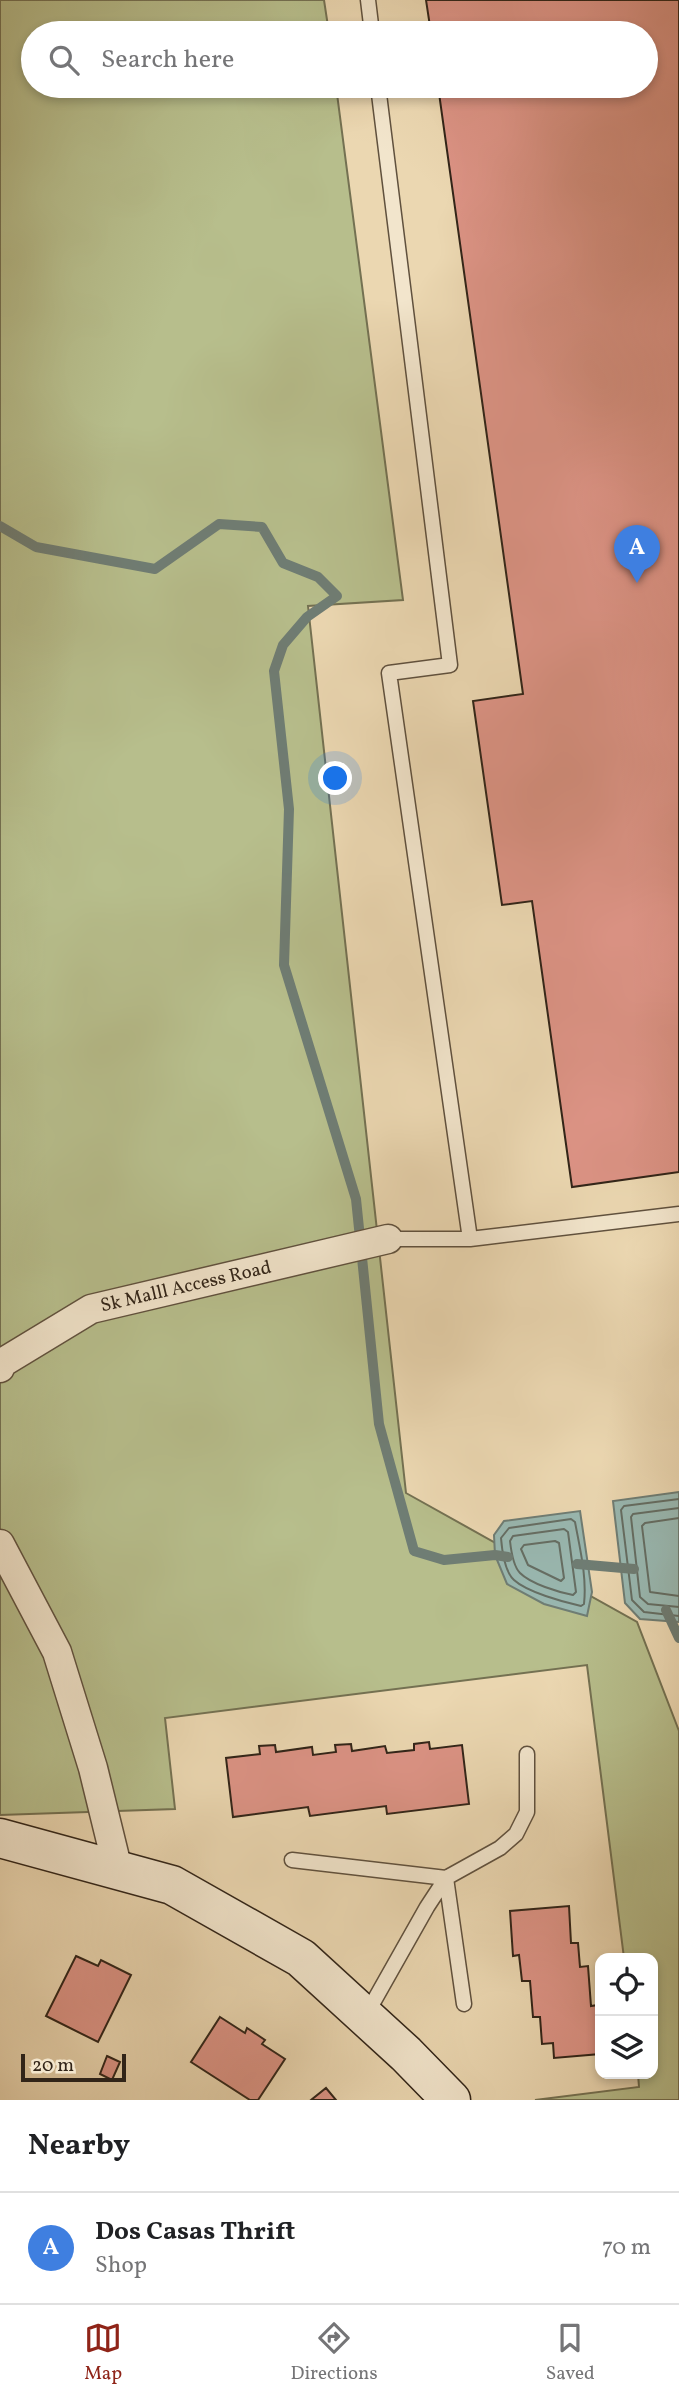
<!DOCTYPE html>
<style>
:root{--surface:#fff;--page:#f2f2f2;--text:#202124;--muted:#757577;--line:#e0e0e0;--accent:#8f2418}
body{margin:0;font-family:Vollkorn,serif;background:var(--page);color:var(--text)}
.controls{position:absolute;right:21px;bottom:21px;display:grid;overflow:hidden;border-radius:14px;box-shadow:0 4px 10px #0003}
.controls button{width:63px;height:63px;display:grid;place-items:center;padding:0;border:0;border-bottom:2px solid var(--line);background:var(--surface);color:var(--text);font:35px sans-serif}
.scale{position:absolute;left:21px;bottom:18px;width:105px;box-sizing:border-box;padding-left:7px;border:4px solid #312418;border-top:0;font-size:19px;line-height:24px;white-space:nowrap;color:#312418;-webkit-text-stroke:5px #f2e5cc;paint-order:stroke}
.you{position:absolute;left:336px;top:779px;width:24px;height:24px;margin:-18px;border:5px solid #fff;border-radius:50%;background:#1a73e8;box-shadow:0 0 0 10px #1a73e833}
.badge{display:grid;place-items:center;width:46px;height:46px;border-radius:50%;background:var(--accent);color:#fff;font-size:23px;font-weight:700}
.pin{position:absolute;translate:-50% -58px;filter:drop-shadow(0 2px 4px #0008)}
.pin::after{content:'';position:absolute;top:37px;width:24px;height:21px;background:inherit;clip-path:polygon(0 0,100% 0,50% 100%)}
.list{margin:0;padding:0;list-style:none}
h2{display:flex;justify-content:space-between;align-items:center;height:91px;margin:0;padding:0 28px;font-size:30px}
h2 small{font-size:23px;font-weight:400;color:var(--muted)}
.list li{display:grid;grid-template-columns:46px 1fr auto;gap:21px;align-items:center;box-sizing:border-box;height:112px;padding:0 28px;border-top:2px solid var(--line)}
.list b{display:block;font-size:26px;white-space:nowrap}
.list p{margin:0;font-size:23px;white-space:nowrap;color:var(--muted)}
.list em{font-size:23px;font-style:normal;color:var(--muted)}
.icon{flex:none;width:38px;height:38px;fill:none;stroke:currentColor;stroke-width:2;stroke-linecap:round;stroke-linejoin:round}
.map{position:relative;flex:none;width:679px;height:2100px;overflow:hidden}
.search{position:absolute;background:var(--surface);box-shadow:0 4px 10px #0003;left:21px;right:21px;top:21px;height:77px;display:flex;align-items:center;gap:18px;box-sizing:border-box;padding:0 24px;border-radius:38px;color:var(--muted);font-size:26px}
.sheet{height:203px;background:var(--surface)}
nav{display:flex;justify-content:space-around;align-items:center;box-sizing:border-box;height:98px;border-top:2px solid var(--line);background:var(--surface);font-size:19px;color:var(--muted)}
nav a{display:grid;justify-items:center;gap:4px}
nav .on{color:var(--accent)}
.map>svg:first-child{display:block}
.green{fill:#b7be8c;stroke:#747152;stroke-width:2}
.water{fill:#99b8b1;stroke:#6f7d74;stroke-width:2}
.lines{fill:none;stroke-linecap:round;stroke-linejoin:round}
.shore{stroke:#656e64;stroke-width:2}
.stream{stroke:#6f7d74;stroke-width:10}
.building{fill:#dc9385;stroke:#312418;stroke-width:2}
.lane-casing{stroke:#60513e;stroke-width:17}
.street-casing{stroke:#60513e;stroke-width:31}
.secondary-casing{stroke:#312418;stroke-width:41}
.lane{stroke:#f2e5cc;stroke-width:14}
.street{stroke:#f2e5cc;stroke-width:28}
.secondary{stroke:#f2e5cc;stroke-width:38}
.labels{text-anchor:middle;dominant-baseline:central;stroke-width:5;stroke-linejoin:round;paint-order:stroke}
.street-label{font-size:19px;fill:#312418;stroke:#f2e5cc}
</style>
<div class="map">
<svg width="679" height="2100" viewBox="0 0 679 2100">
<rect width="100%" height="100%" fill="#ebd7b1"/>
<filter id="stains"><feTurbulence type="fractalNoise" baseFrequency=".00286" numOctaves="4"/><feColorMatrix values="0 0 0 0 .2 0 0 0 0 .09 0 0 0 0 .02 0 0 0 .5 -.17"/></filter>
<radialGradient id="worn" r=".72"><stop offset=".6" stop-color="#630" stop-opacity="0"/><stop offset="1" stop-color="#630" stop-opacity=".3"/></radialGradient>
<path class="green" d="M0 0H324L329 33H33V86H336L403 600 308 606 406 1493 637 1622 679 1731V2100H535L639 2087 638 2074H653V1958H624L587 1665 165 1718 175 1809 0 1815Z"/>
<path class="water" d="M679 1492V1622L640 1619 625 1603 613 1501Z
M580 1511 592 1592 587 1616 544 1604 507 1584 495 1555 494 1535 504 1521Z"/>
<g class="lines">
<path class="shore" d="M679 1499 624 1506 621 1510 632 1600 644 1612 679 1616
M679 1508 633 1514 631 1517 640 1597 648 1604 679 1607
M679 1518 645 1523 642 1526 650 1592 679 1596
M571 1519 575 1522C580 1549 587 1577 584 1604L581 1606C563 1602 527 1592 514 1580 504 1571 502 1550 501 1538L509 1528Z
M564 1529 568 1532 576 1592 573 1595C558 1592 531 1584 520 1573 513 1566 511 1550 510 1541L513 1536Z
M555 1541 559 1543 564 1578 561 1581 528 1565 521 1549 524 1545Z"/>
<path class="stream" d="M0 526 36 547 155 569 219 524 262 527 283 563 318 577 337 596 307 617 283 645 274 671 289 809 284 965 356 1199 379 1424 414 1551 444 1560 495 1555 508 1557
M577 1564 634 1569
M666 1610 679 1638"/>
</g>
<path class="building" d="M426 0H679V1172L572 1187 532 901 502 905 473 701 523 694 438 86H646V33H431Z
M429 1742 430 1749 462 1745 469 1804 387 1814 386 1806 310 1816 308 1807 233 1817 226 1758 260 1754 259 1746 275 1745 276 1752 312 1747 313 1755 336 1752 335 1745 351 1744 352 1751 385 1746 387 1753 414 1750V1744Z
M569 1906 571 1943H578L580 1967 588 1966 591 2006 598 2005 600 2054 554 2058 553 2043 542 2044 540 2017H533L530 1981H522L519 1955 513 1956 510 1911Z
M76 1956 98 1966 101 1960 131 1975 98 2042 46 2016Z
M220 2017 245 2033 247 2028 265 2040 262 2044 285 2059 258 2100H250L191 2062Z
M107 2056 120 2062 112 2080 100 2074Z
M326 2088 336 2100H311Z"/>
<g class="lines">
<g class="lane-casing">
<path id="lane" d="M368 0 372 33
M378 86 450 665 389 673 470 1239H388
M470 1239 679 1214
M292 1860 446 1878 464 2004
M366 2015 427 1907 446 1878 500 1848 516 1834 527 1812V1754"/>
</g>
<g class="street-casing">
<path id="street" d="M0 1368 2 1363 91 1309 388 1239
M0 1544 57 1652 93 1768 118 1870"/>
</g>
<g class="secondary-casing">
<path id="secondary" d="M0 1838 172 1885 301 1958 406 2054 451 2100"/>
</g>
<use href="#lane" class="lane"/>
<use href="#street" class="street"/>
<use href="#secondary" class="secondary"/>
</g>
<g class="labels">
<g class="street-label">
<text transform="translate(186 1287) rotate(-13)">Sk Malll Access Road</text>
</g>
</g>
<rect width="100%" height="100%" filter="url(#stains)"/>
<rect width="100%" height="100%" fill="url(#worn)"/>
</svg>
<div class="controls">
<button><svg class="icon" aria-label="locate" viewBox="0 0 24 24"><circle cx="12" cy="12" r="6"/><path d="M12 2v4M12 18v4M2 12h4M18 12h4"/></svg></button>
<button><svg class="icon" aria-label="layers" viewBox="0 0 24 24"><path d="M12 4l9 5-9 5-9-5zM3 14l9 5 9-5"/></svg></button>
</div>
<div class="scale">20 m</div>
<div class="you"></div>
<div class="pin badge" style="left:637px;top:583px;background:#3f7fe0">A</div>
<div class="search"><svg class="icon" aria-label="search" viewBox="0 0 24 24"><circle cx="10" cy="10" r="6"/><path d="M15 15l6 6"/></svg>Search here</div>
</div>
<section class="sheet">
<h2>Nearby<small></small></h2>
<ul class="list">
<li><span class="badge" style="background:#3f7fe0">A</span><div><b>Dos Casas Thrift</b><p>Shop</p></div><em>70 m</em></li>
</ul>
</section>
<nav>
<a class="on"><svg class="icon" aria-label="map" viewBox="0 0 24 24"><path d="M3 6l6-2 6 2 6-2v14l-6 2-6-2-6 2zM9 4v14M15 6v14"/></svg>Map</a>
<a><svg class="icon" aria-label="directions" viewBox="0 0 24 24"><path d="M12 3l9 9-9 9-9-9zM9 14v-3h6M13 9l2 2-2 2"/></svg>Directions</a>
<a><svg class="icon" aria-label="saved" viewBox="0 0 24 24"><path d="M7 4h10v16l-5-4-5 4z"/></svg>Saved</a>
</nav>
